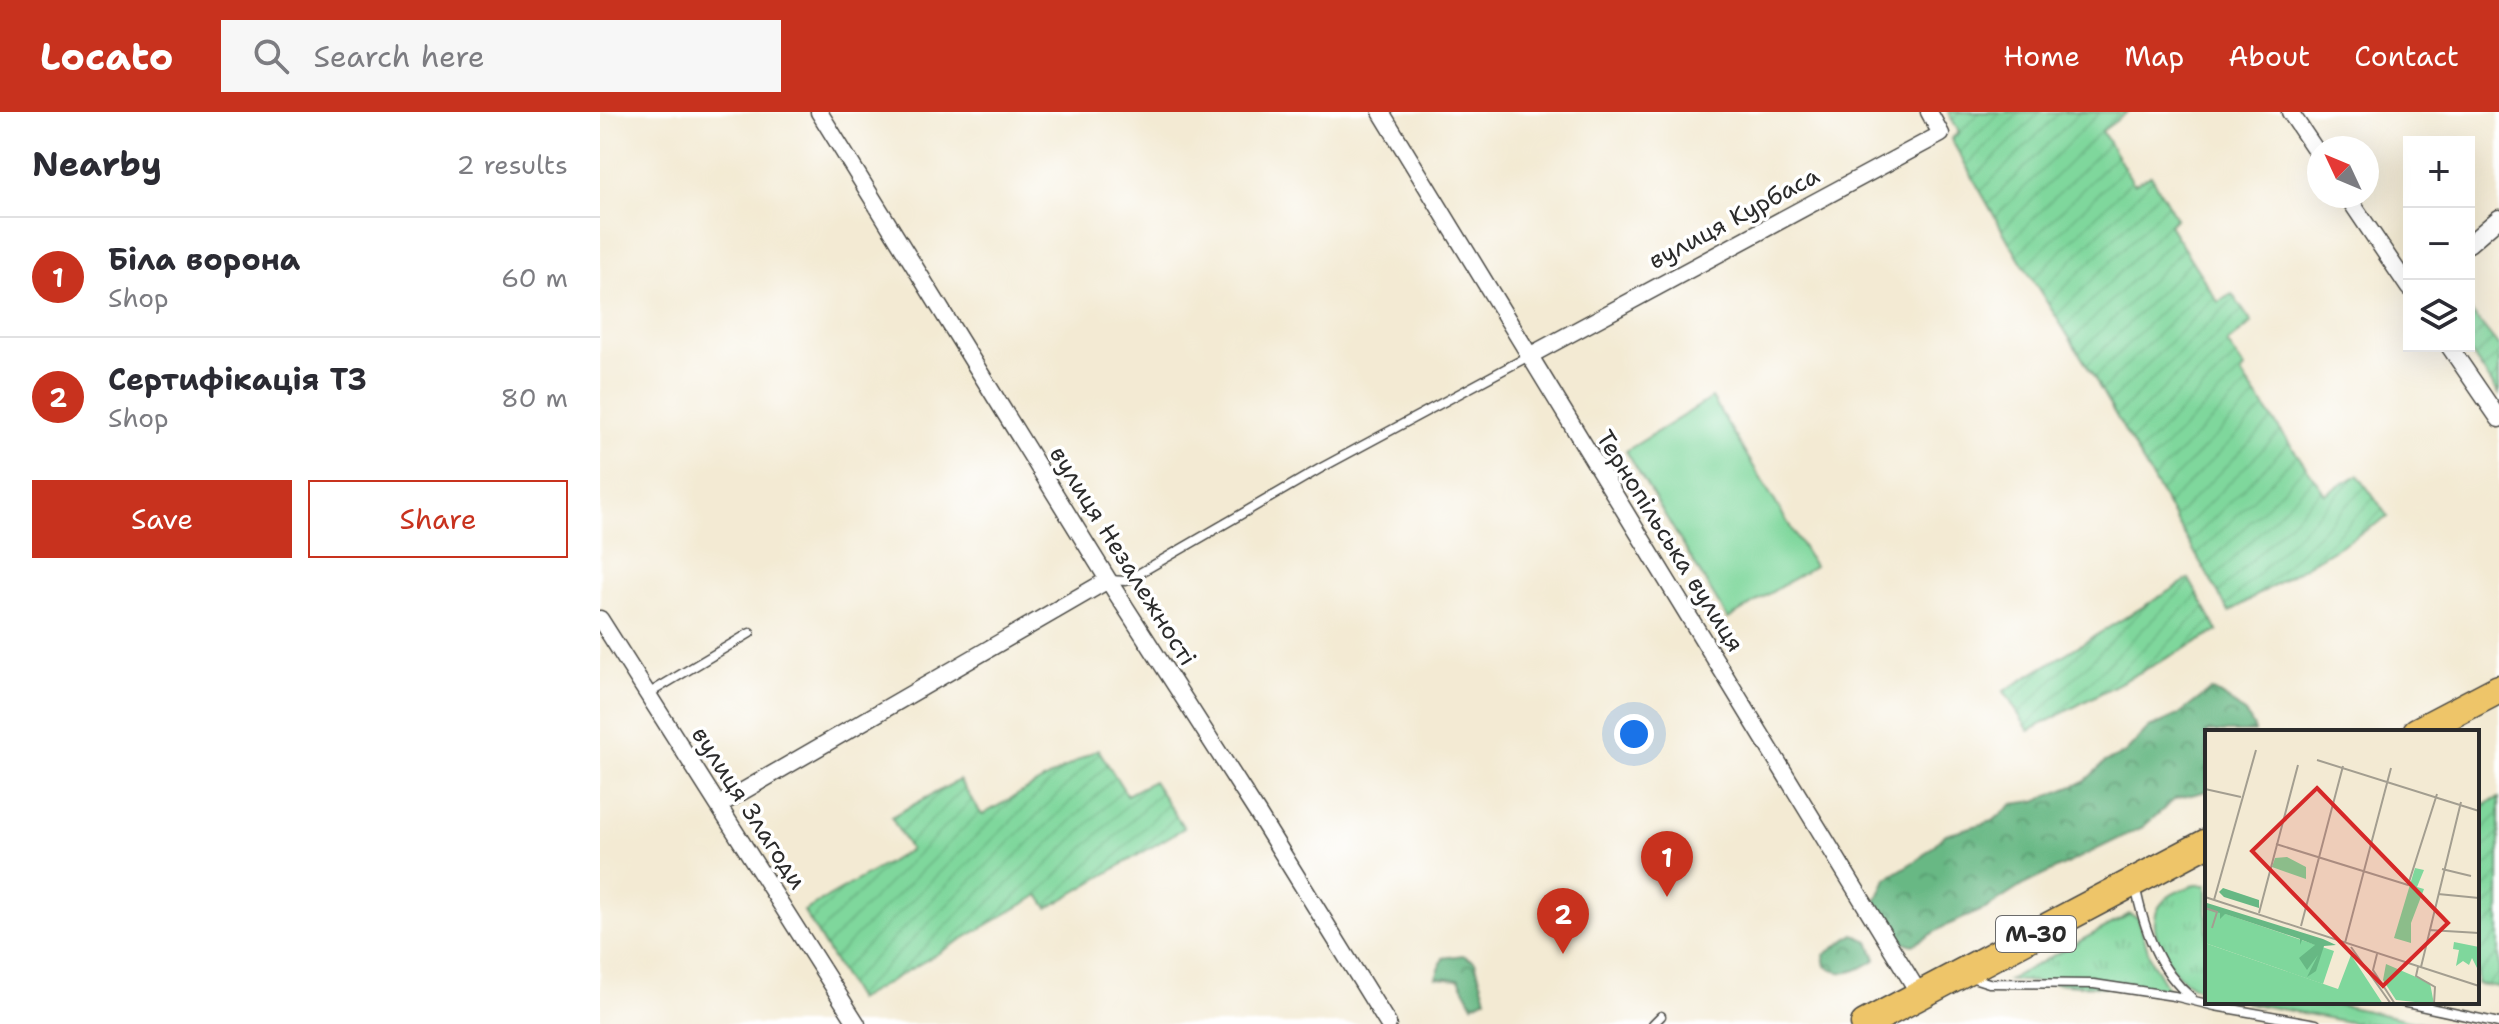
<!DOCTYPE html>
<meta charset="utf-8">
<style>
:root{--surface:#fff;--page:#f7f7f7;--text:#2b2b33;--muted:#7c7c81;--line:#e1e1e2;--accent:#c8321e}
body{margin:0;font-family:"Shantell Sans",sans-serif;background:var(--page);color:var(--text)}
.controls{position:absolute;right:24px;top:24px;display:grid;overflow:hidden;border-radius:0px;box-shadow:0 8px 32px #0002}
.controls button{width:72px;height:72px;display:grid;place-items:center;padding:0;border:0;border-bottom:2px solid var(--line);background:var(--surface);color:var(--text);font:40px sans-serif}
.compass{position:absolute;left:1707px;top:24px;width:72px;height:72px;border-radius:50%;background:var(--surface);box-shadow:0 8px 32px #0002;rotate:314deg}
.you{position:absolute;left:1034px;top:622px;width:28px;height:28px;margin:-20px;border:6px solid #fff;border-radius:50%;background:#1a73e8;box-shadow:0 0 0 12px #1a73e833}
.badge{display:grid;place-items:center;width:52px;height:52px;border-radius:50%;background:var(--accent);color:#fff;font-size:26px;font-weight:700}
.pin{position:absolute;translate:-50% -66px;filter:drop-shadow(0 2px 4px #0008)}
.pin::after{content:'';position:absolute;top:42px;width:28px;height:24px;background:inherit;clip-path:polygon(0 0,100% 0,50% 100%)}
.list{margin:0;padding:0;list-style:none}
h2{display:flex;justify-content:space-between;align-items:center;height:104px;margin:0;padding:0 32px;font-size:34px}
h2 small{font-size:26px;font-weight:400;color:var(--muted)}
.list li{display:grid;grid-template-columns:52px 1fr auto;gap:24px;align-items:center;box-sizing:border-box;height:120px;padding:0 32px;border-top:2px solid var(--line)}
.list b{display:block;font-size:30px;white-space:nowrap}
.list p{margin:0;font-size:26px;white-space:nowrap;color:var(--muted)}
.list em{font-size:26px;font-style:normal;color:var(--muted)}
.actions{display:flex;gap:16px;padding:24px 32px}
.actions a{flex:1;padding:18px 0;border:2px solid var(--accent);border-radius:0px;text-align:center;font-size:28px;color:var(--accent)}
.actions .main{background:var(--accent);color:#fff}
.icon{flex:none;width:44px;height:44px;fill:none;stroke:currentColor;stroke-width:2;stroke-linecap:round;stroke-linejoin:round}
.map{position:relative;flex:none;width:1899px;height:912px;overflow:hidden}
header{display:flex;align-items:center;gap:48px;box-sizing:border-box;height:112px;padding:0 40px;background:var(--accent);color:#fff}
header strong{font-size:38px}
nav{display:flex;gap:44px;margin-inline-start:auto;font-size:28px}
.search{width:560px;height:72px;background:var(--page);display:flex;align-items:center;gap:20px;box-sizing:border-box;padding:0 28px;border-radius:0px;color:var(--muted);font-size:30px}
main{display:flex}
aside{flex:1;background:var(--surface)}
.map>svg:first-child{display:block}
.grass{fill:url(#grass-tufts);stroke:#558164;stroke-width:2}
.forest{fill:url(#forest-crowns);stroke:#497258;stroke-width:2}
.park{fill:#7fd79c;stroke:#558164;stroke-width:2}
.garden{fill:url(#garden-furrows);stroke:#558164;stroke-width:2}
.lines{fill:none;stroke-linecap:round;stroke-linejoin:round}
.service-casing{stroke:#494844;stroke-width:11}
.minor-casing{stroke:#494844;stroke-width:19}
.trunk-casing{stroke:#494844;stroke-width:31}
.service{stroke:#fff;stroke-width:8}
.minor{stroke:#fff;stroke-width:16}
.trunk{stroke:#eec569;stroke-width:28}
.labels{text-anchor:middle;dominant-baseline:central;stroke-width:7;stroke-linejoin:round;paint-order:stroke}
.shield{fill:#fff;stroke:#6b6b6b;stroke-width:2}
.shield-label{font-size:22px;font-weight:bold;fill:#2b2b2b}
.street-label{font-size:24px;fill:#2b2b2b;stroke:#fff}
.inset-road{fill:none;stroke:#a39e90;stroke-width:2}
.view{fill:#d62828;fill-opacity:0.15;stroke:#d62828;stroke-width:4}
.inset-edge{fill:none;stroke:#2b2b2b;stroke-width:4}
</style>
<header>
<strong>Locato</strong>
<div class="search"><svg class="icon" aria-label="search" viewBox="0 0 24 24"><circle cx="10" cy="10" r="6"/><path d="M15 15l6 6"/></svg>Search here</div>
<nav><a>Home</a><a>Map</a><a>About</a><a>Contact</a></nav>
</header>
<main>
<aside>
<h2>Nearby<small>2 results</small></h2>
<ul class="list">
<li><span class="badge">1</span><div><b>Біла ворона</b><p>Shop</p></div><em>60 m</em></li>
<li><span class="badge">2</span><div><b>Сертифікація ТЗ</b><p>Shop</p></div><em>80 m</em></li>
</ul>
<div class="actions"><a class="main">Save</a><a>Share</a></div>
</aside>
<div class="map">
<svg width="1899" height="912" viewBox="0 0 1899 912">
<defs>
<pattern id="grass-tufts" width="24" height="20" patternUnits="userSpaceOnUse" patternTransform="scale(2)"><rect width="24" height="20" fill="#7fd79c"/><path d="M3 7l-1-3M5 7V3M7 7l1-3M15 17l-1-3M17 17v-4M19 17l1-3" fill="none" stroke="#6eb987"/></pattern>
<pattern id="forest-crowns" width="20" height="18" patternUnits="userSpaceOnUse" patternTransform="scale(2)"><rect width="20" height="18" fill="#67b884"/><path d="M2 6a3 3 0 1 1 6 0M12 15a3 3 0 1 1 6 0" fill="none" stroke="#55966c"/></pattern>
<pattern id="garden-furrows" width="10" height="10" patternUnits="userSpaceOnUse" patternTransform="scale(2)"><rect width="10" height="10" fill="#7fd79c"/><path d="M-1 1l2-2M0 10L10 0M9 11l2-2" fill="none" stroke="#6eb987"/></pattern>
</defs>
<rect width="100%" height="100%" fill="#fff"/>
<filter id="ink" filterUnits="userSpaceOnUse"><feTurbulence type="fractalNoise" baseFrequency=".0125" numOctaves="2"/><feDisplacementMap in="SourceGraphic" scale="16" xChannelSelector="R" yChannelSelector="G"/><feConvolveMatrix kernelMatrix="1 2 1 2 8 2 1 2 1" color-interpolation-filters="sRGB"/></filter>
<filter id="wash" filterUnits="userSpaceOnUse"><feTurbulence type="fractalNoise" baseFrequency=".006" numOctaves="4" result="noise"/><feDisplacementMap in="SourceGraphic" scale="32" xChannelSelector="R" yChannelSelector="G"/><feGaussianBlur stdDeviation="1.8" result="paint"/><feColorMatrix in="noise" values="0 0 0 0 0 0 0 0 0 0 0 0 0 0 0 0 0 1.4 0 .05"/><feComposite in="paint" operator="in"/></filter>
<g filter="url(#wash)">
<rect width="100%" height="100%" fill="#f3ead3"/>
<path class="grass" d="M1595 773H1607V883C1600 878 1592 874 1585 869 1566 854 1543 813 1562 791 1570 781 1584 777 1595 773Z
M1530 802 1538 806 1551 848 1569 879 1408 868Z
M1644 890H1726L1827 912H1759Z"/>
<path class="forest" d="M1611 578C1627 586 1652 602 1655 620H1607V679L1575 687 1543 715 1423 773 1387 796 1345 814 1313 833 1294 827 1274 794 1286 767 1320 746 1346 722 1393 709 1413 692 1435 689 1484 670 1505 650 1525 641 1549 616 1578 603Z
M1254 822 1269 830 1276 847C1260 858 1243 867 1226 854L1224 843Z
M863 843 875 850 886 886 873 893 859 867 836 865 843 846Z"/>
<path class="park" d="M1112 286 1214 454 1128 507 1026 339Z"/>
<path class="garden" d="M1348 0H1528L1502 19 1534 72 1551 63 1576 106 1569 113 1618 190 1632 182 1652 211 1627 231 1645 257 1641 262 1725 382 1758 363 1788 405 1629 500 1489 257 1409 130 1351 27 1359 20Z
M1869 197 1899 235V282L1866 234H1869Z
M1589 467 1618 519 1429 619 1404 579Z
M498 637 527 683 553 669 584 716 448 796 439 783 257 888 204 799 310 738 291 705 359 668 382 703Z
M1899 686V875L1877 872V695Z"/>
</g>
<g filter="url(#ink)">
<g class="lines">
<g class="service-casing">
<path id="service" d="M509 468 526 469 721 356 929 244
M48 582 150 521
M1535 773C1544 817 1557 857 1592 886
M1370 865 1389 871 1494 872 1574 884 1615 894 1716 912
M1802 890 1899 911
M1053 912 1061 904"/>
</g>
<g class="minor-casing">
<path id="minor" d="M219 0 515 479 658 702 788 912
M781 0 1320 883
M1690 0 1719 43
M1747 84 1809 176
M1869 132 1899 106
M1849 234 1899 307
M929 244 1341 22 1329 0
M0 507 257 912
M119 693 508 468"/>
</g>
<g class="trunk-casing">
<path id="trunk" d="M1817 620 1899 577
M1265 912 1607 731"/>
</g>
<use href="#service" class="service"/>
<use href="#minor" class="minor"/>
<use href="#trunk" class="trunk"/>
</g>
</g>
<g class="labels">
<rect class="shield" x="1396" y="804" width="80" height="36" rx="6"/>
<g class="shield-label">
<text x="1436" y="822">М-30</text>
</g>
<g class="street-label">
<text transform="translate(1134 106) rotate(-28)">вулиця Курбаса</text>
<text transform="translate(1070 429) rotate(58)">Тернопільська вулиця</text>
<text transform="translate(523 444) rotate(58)">вулиця Незалежності</text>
<text transform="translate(149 696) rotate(57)">вулиця Злагоди</text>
</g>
</g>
<g transform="translate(1605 618)">
<rect width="274" height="274" fill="#f3ead3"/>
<path d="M0 177 129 221 118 254 0 213Z" fill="#7fd79c"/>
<path d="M18 158 54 170V178L19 167 14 162ZM2 173 118 209 131 215 119 216 111 241 102 247 113 225 102 240 94 228 110 215 97 210 95 215V209L20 184 15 189V183L0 179Z" fill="#67b884"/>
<path d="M82 127 101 137V149L67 137 70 128ZM210 138 219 140 212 157 219 159 206 193V213L189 208ZM249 212 274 217V242L267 228 264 235 258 231 251 236 254 220 248 219ZM0 213 133 259 146 225 178 274H0ZM181 234 225 253 229 274 191 270 178 250Z" fill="#7fd79c"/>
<path class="inset-road" d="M112 30 274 81M0 59 36 67M71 114 203 155 232 64M237 139 266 146M233 164 274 168M0 167 274 256M9 170 51 20M0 178 12 182 7 198M54 183 93 35M96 196 138 36M224 200 274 203M140 213 186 38M146 217 186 274M172 224 168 240 190 274M213 237 211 246 230 257 229 274M216 237 256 72"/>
<path class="view" d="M112 58 243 193 178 256 47 121Z"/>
<rect width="274" height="274" class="inset-edge"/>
</g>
</svg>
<div class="controls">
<button>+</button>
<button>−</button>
<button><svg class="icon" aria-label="layers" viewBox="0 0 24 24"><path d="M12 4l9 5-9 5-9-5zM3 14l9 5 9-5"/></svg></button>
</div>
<svg class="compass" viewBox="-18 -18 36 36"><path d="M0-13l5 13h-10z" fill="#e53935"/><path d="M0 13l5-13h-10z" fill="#7c7c81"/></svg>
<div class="you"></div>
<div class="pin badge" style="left:1067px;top:785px">1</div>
<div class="pin badge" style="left:963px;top:842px">2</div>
</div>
</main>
